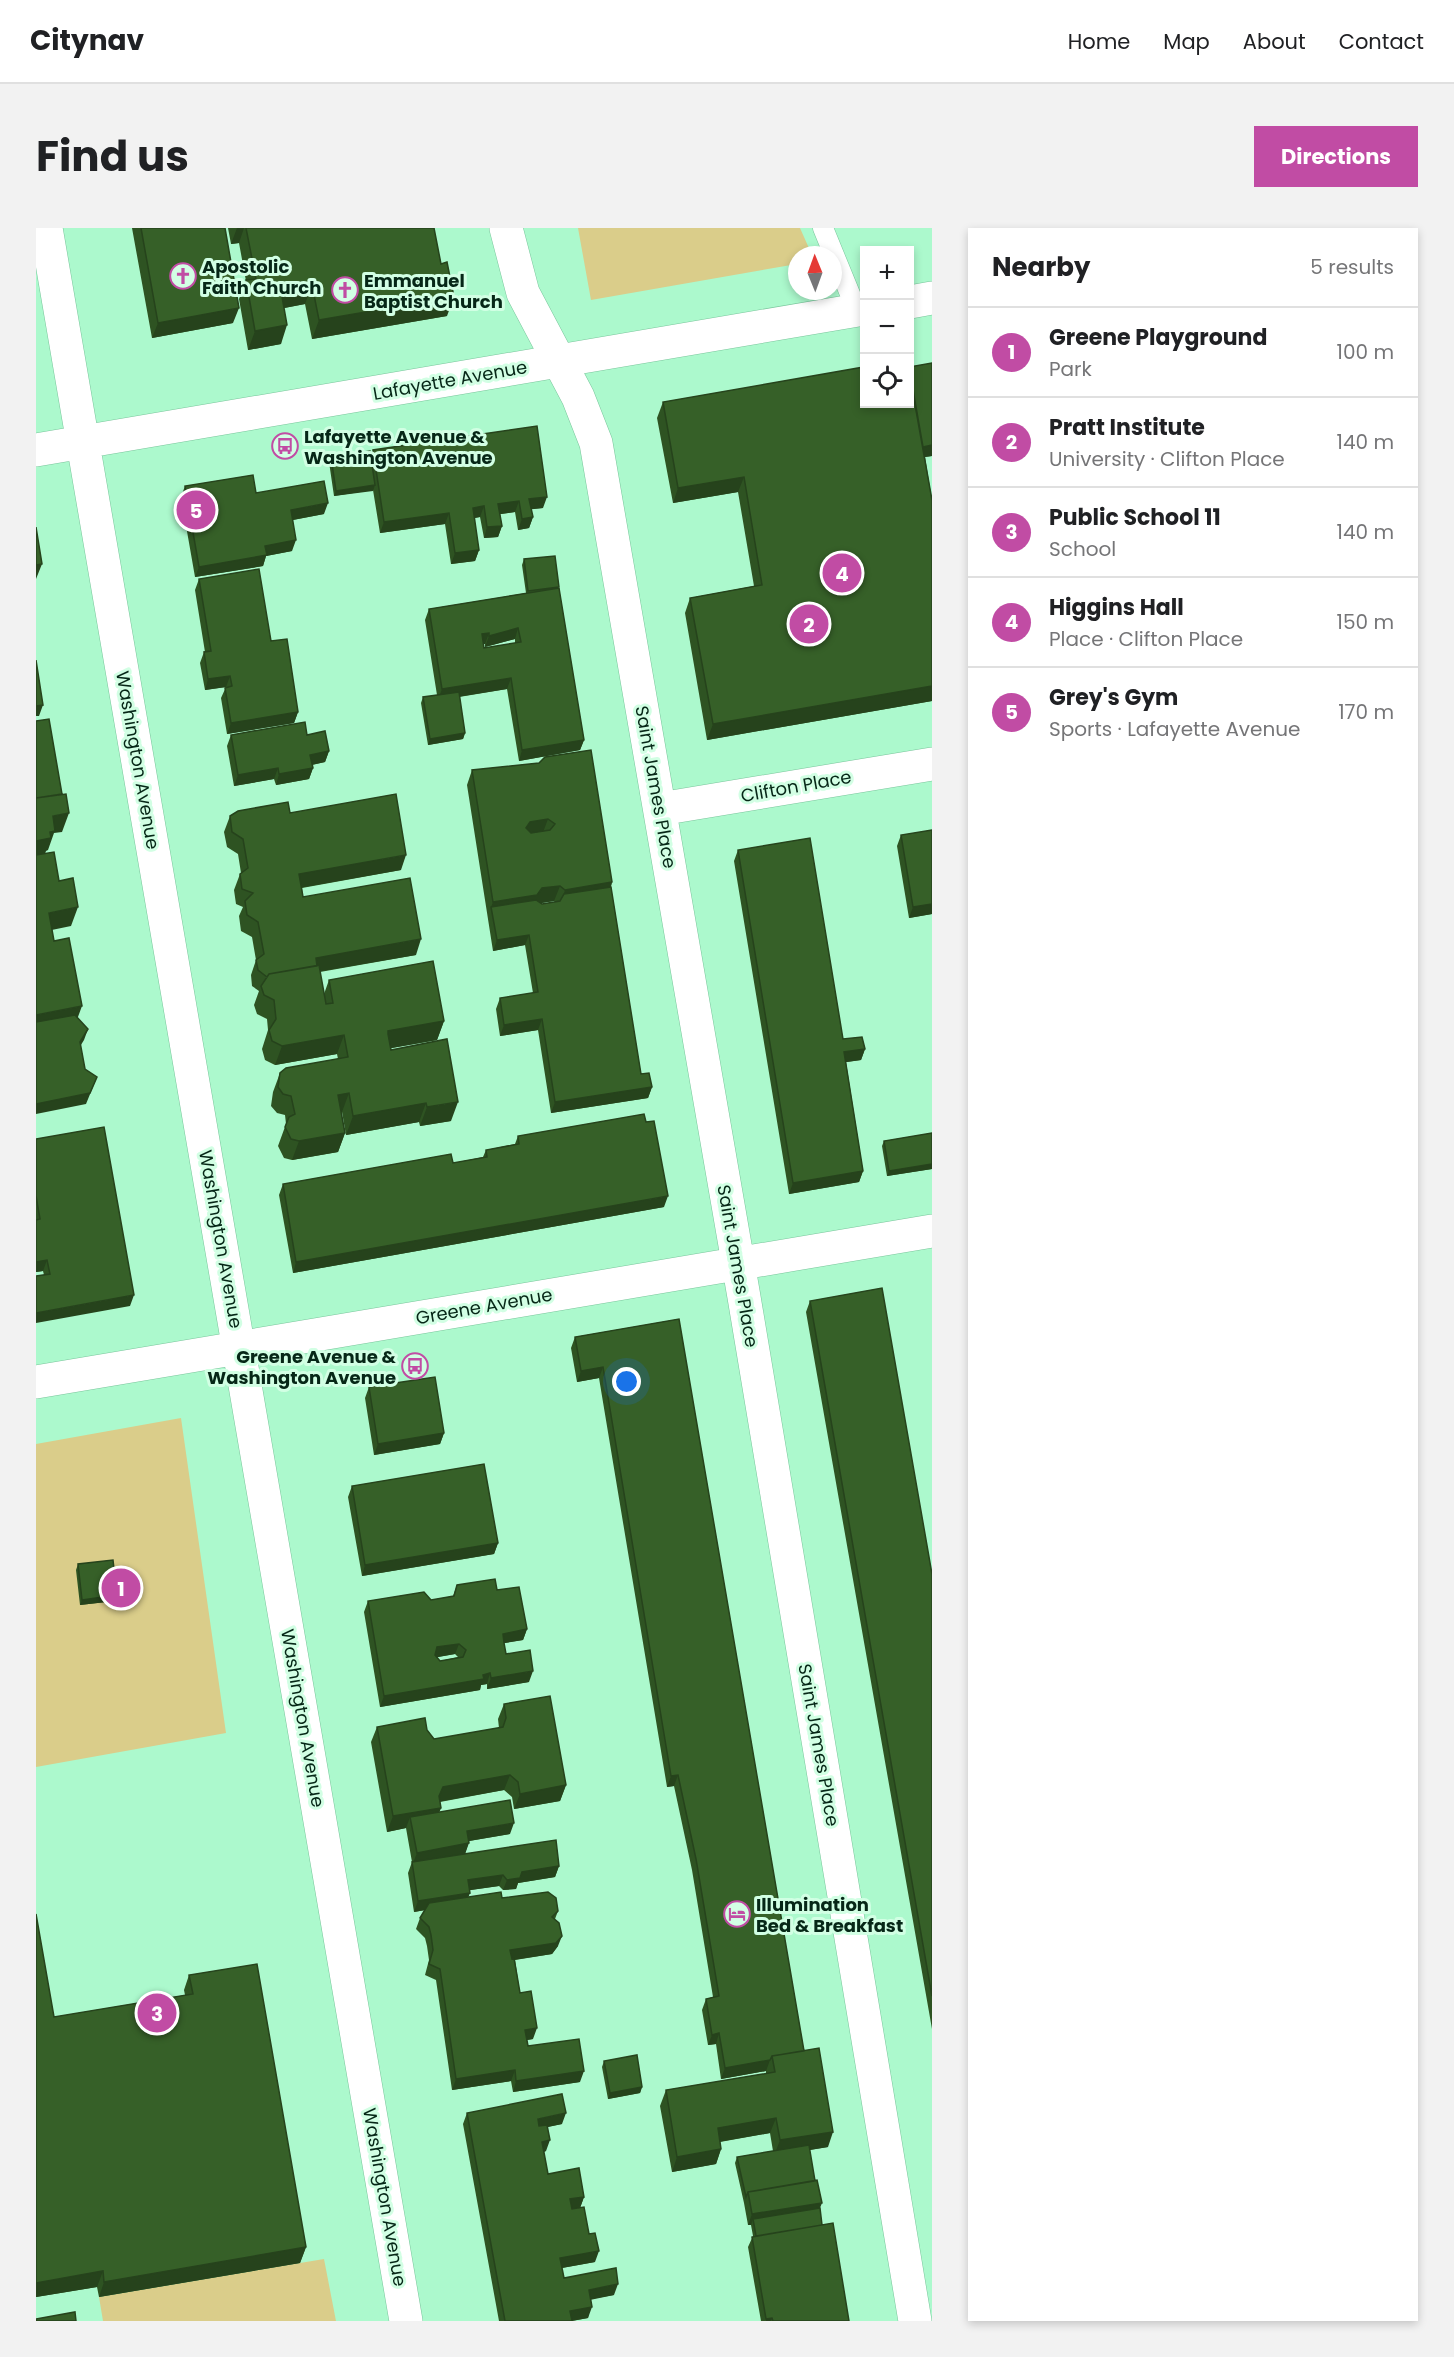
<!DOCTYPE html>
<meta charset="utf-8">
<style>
:root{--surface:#fff;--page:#f2f2f2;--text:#202124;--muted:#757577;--line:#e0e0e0;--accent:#c14ca4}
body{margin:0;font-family:Poppins,sans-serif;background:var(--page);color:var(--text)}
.controls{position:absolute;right:18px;top:18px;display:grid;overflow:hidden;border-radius:0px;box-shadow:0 3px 9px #0003}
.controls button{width:54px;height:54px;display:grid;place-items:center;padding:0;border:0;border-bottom:2px solid var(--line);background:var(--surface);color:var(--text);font:30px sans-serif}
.compass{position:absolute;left:752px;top:18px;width:54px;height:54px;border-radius:50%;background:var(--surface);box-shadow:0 3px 9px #0003;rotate:359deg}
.you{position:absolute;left:591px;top:1154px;width:21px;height:21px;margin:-15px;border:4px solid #fff;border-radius:50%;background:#1a73e8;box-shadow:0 0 0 9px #1a73e833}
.badge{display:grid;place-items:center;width:39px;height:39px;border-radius:50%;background:var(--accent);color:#fff;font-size:20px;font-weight:700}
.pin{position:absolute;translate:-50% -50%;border:3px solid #fff;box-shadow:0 2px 6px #0006}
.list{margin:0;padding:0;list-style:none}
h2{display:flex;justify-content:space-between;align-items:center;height:78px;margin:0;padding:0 24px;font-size:26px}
h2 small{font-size:20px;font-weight:400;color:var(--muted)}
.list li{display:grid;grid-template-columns:39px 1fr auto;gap:18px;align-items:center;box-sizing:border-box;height:90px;padding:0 24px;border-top:2px solid var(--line)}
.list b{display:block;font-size:22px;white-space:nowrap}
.list p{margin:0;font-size:20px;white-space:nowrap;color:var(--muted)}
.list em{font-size:20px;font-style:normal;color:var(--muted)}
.icon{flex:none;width:33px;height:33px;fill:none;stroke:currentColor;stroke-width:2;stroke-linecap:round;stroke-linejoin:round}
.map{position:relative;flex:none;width:896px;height:2093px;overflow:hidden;border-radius:0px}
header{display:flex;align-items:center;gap:36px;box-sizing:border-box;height:84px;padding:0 30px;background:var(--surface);border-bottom:2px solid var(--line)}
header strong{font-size:28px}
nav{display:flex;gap:33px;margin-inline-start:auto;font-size:21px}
.intro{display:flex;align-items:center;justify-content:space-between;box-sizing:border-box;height:144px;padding:0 36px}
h1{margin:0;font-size:42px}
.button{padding:15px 27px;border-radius:0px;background:var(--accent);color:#fff;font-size:21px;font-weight:700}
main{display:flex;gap:36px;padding:0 36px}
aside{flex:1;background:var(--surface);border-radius:0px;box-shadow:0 3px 9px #0003}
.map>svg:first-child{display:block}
.green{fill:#dacd8a}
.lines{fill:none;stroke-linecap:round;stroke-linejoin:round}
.service-casing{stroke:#79c59b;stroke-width:21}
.minor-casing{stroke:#79c59b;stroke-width:34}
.secondary-casing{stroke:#79c59b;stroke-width:34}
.service{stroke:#fff;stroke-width:20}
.minor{stroke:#fff;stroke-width:33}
.secondary{stroke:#fff;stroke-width:33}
.wall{fill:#2e5322;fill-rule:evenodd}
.shaded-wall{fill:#26431c}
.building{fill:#366028;stroke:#26431c;stroke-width:1.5;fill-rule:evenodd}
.labels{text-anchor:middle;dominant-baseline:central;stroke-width:6;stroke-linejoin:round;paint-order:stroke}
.poi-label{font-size:18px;font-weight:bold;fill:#062717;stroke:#d2ffe4;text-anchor:start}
.street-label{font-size:18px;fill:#062717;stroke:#d2ffe4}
</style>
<header>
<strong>Citynav</strong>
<nav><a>Home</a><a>Map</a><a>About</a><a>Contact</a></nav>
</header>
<div class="intro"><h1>Find us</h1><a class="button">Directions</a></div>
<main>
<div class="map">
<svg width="896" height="2093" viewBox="0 0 896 2093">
<rect width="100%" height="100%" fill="#acf9cd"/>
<path class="green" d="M542 0H764L776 27H761V36L555 72Z
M145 1190 190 1505 0 1539V1216Z
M288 2031 300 2093H67L63 2069Z"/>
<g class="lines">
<g class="service-casing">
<path id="service" d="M787 0 821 83"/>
</g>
<g class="minor-casing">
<path id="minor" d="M470 0 487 65 542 169 560 215 708 1069 879 2093
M624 581 896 536
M0 1154 896 1003"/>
</g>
<g class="secondary-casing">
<path id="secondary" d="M10 0 370 2093
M874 74 896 70
M0 222 828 81"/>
</g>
<use href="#service" class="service"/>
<use href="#minor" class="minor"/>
<use href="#secondary" class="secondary"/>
</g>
<path class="wall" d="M96 0H189L197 95 116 110Z
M192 0H398L411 88 276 111 269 76 248 80 245 116 212 122 203 71 210 53 203 15 195 16Z
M896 135V228L889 229 896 272V473L671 512 649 385 654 370 718 358 702 264 637 275 621 190 627 174 828 176Z
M337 222 507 280 495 281 497 289 493 300 482 302 479 284 464 286 466 298 462 309 448 310 444 289 438 290 443 322 439 333 415 336 409 296 344 305 337 262 298 268 293 234 295 229 335 227Z
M149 258 220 265 288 286 257 292 256 323 230 328 227 338 159 349 145 269Z
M488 331 523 360 548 512 544 522 483 533 471 461 423 469 429 505 427 511 392 517 385 475 387 469 401 467 389 392 393 381 490 365 486 337ZM479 411V415L448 420 447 416H449V419Z
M163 351 235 413 262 484 258 495 191 506 185 470 190 459 169 462 164 435 168 424H169L159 362Z
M195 507H271L293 523 289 534 276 537 277 540 273 551 240 557 238 551 198 558 191 518Z
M503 535 576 654 575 659 605 846 616 859 612 870 515 885 502 802 464 808 460 781 464 770 497 765 489 717 457 723 431 557 436 542ZM518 673 519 674 506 676 504 675Z
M254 585 365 642 266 660 267 669 380 727 284 744 288 766 293 752 408 793 401 812 355 820V822L415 893 384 898 383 894 310 907 306 884H305L309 905 302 924 256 932 248 930 242 918 250 896 249 887 241 885 235 878 237 864 244 845 302 831 301 826 239 837 229 832 226 821 232 802 231 791 221 786 218 777 223 763 216 758 215 747 220 732 216 709 205 703 203 688 207 679 200 676 198 662 204 646 205 645 202 626 191 619 188 604 194 588Z
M865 607 896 686 873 690 861 618Z
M702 622 807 811 829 821 825 832 810 834 827 943 823 954 753 966 698 633Z
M896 905V941L851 948 846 918 848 913Z
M482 908 628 979 257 1045 243 967 247 956 417 935 447 929 450 922 479 916Z
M0 911 94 1078 8 1047 7 1043 0 1044Z
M774 1073 896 1346V1801L770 1084Z
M643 1091 768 1823 792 1919 773 1922 786 1997 813 2093H725L712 2019 717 2008 715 1997H712L708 1975 699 1935 701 1929 737 1923 734 1905 684 1914 685 1921 680 1936 636 1944 624 1878 630 1862 730 1846V1843L685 1851 680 1816 672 1817 666 1782 670 1771 677 1769 656 1642 638 1558 631 1559 563 1150 541 1154 535 1120 539 1109Z
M333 1159 408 1205 404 1216 338 1227 329 1170Z
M316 1258 462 1315 458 1326 326 1348 312 1269Z
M42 1336 81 1367 79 1373 44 1377 40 1342Z
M421 1357 461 1362 491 1401 487 1412 468 1415 470 1426 493 1454 451 1461V1456L445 1457 444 1462 344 1479 328 1384 332 1373 395 1372 417 1368ZM419 1426 422 1429 404 1433 401 1429Z
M468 1476 530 1557 524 1573 478 1581 476 1569 468 1562 404 1574 405 1580 403 1584 474 1606 433 1613 429 1626 523 1638 519 1649 482 1655 480 1661 467 1662 463 1658 434 1662 432 1669 466 1670 522 1683 519 1691 522 1718 516 1726 479 1732 484 1765 497 1811 491 1812 492 1818 544 1854 477 1864 475 1853 416 1862 400 1752 389 1747 393 1732 391 1718 389 1710 380 1701 384 1690 389 1682 378 1684 372 1645 376 1634 370 1600 351 1604 335 1514 341 1499 391 1502 398 1511 463 1500 462 1491Z
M0 1686 18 1789 149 1767 148 1762 153 1747 270 2019 264 2035 63 2069 61 2059 0 2069Z
M568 1833 606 1859 604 1865 572 1871 566 1839Z
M431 1885 526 1896 511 1899 510 1923 508 1924 512 1946 548 1969 544 1980 536 1981 559 2034 526 2040 528 2050 578 2067 555 2071 552 2090 536 2093H463L427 1896Z"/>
<path class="shaded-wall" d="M201 0H208L203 15 195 16Z
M276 57 269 76 238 82 245 63Z
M418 69 411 88 276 111 283 92Z
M203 80 197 95 116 110 122 95Z
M251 97 245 116 212 122 219 103Z
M896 217V228L881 230 885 219Z
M708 249 702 264 637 275 642 260Z
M339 257 337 263 298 268 300 263Z
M511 269 507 280 489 282 493 271Z
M483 273 479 284 458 287 462 276Z
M292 275 288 286 251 293 255 282Z
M448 278 444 289 433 291 437 280Z
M413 285 409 296 344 305 348 294Z
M497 289 493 300 482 302 486 291Z
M466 298 462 309 448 310 451 299Z
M260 312 256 323 230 328 227 338 159 349 163 339 229 318Z
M443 322 439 333 415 336 419 325Z
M6 336 0 351V337Z
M482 400 479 411 449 419 453 408Z
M453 405 449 416H442L446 406Z
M194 448 190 459 169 462 172 451Z
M475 450 471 461 402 472 406 461Z
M896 458V473L671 512 677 496Z
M7 477 3 488H0V478Z
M262 484 258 495 191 506 195 495Z
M429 505 427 511 392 517 394 511Z
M548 512 544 522 483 533 486 522Z
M293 523 289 534 270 538 274 527Z
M242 540 238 551 198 558 202 547Z
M277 540 273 551 240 557 243 546Z
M33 585 26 604 18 605 12 622 10 623 8 629 0 630V613L17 588Z
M512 591 506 607 489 610 490 600 494 594Z
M370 627 365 642 257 661 263 646Z
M576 654 571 670 524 677 529 662Z
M524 658 518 673 500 676 455 679 457 674 506 660Z
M896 676V686L873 690 877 679Z
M42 679 35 698 6 704 13 685Z
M493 707 489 717 457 723 461 712Z
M385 711 380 727 280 744V730Z
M46 778 39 797 0 804V787Z
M506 791 502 802 464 808 468 797Z
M408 793 401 812 345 822 352 803Z
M52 801 48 812 40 825 44 814Z
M308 807 301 826 239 837 246 818Z
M829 821 825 832 804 835 808 824Z
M61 849 50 876 0 886V876Z
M616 859 612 870 515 885 519 874Z
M313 865 306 884 295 886 302 867Z
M422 874 415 893 384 898 391 879Z
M390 875 383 894 310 907 317 888Z
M309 905 302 924 256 932 263 913Z
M896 936V941L851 948 853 943Z
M827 943 823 954 753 966 757 955Z
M632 968 628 979 257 1045 260 1034Z
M11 1032 7 1043 0 1044V1034Z
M98 1067 94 1078 0 1095V1085Z
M567 1139 563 1150 541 1154 545 1143Z
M408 1205 404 1216 338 1227 342 1216Z
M462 1315 458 1326 326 1348 329 1337Z
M81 1367 79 1373 44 1377 46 1372Z
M491 1401 487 1412 463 1416 467 1406Z
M423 1416 419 1426 397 1430 401 1419Z
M497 1443 493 1454 451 1461 455 1450Z
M454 1445 451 1456 445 1457 444 1462 344 1479 348 1468Z
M474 1547 468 1562 401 1574 405 1580 399 1595 374 1589 370 1600 351 1604 357 1588 403 1568 407 1559Z
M642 1547 638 1558 631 1559 635 1548Z
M530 1557 524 1573 478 1581 484 1566Z
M478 1595 474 1606 427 1614 431 1603Z
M433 1615 429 1626 377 1635 381 1625Z
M523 1638 519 1649 482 1655 480 1661 467 1662 471 1652 486 1644Z
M467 1647 463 1658 428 1663 432 1652Z
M434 1665 430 1675 378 1684 382 1673Z
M526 1708 522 1718 516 1726 470 1733 474 1722Z
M501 1800 497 1811 485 1813 489 1802Z
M683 1805 680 1816 672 1817 676 1807Z
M734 1832 730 1843 685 1851 689 1840Z
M479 1842 475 1853 416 1862 420 1851Z
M548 1843 544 1854 477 1864 480 1853Z
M606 1859 604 1865 572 1871 574 1865Z
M530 1885 526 1896 498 1902 502 1891Z
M740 1890 734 1905 676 1915 682 1900Z
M797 1904 792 1919 738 1928 744 1912Z
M514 1912 510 1923 502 1925 506 1914Z
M685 1921 680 1936 636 1944 641 1929Z
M548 1969 544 1980 530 1982 534 1971Z
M786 1975 782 1985 717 1991 715 1997H712L716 1986Z
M270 2019 264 2035 63 2069 68 2054Z
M563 2023 559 2034 520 2041 524 2030Z
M67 2043 61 2059 0 2069V2055Z
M582 2056 578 2067 549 2073 553 2062Z
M556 2079 552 2090 535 2093 534 2083Z
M736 2090 735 2093H730V2091Z"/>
<path class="building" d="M105 0H189L203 80 122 95Z
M210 0H398L405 36 411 34 418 69 283 92 276 57 245 63 251 97 219 103 210 52 220 51Z
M896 135V217L887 219 873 139Z
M828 139V176H873V143L896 272V458L677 496 654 370 726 357 708 249 642 260 627 174Z
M501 198 511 269 493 271 497 289 486 291 483 273 462 276 466 298 451 299 448 278 437 280 443 322 419 325 413 285 348 294 337 222Z
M334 223 339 257 300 263 295 229Z
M217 247 220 265 288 253 292 275 255 282 260 312 229 318 231 327 163 339 149 258Z
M0 299 6 336 0 337Z
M519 328 523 359 492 363 488 331Z
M223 341 235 413 251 411 262 484 195 495 189 460 196 458 194 448 172 451 168 424 175 423 163 351Z
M523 360 548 512 486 522 475 450 406 461 393 381ZM482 400 485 414 448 420 446 406 453 405V408Z
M0 432 7 477 0 478Z
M423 464 429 505 394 511 387 469Z
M13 491 26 566 0 570V493Z
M269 494 271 507 289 503 293 523 274 527 277 540 243 546 242 540 202 547 195 507Z
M555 522 576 654 529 662 524 658 506 660 501 667 457 674 436 542 503 535 509 529ZM512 591 519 596 514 602 495 605 490 600 494 594Z
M30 566 33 585 17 588 19 603 14 604 15 610 0 613V570Z
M360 566 370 627 263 646 267 669 374 650 385 711 280 730 281 738 233 746 231 749 222 742 220 732 228 726 222 694 211 687 209 673 217 665 206 661 204 646 212 640 207 611 196 604 194 588 202 583 252 574 254 585Z
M896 602V676L877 679 865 607Z
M774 610 807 811 826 809 829 821 808 824 827 943 757 955 702 622Z
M18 624 23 653 37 650 42 679 13 685 18 713 33 710 46 778 0 787V627Z
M575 659 605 846 613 845 616 859 519 874 506 791 468 797 464 770 502 764 493 707 461 712 455 679 500 672 506 676 524 673 528 666Z
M397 733 408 793 352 803V806L355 822 411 811 422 874 391 879 390 875 317 888 313 865 302 867 309 905 263 913 255 911 249 899 253 889 259 886 255 868 247 866 242 859 244 845 250 840 312 829 308 807 246 818 236 813 233 802 240 791 238 772 228 767 225 758 233 746 283 737 290 776 297 775 293 752Z
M39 787 52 801 44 814 49 841 61 849 54 865 0 876V794Z
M608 886 610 894 618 893 632 968 260 1034 247 956 415 926 417 935 451 929 450 922 483 916 482 908Z
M68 899 98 1067 0 1085V1048L14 1046 11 1032 0 1034V992L4 991 0 968V911Z
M896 905V936L853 943 848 913Z
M846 1060 896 1346V1768L774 1073Z
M643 1091 768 1823 736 1828 734 1832 689 1840 683 1805 676 1807 670 1771 683 1768 660 1631 642 1547 635 1548 567 1139 545 1143 539 1109Z
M399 1149 408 1205 342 1216 333 1159Z
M448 1236 462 1315 329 1337 316 1258Z
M77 1332 81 1367 46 1372 42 1336Z
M459 1351 461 1362 483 1359 491 1401 467 1406 468 1415 470 1426 494 1422 497 1443 455 1450 454 1445 447 1447 448 1451 348 1468 332 1373 388 1364 395 1372 418 1368 421 1357ZM423 1416 430 1422 427 1429 404 1433 399 1427 401 1419Z
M514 1468 530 1557 484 1566 482 1554 474 1547 407 1559 403 1568 405 1580 357 1588 341 1499 389 1490 391 1502 398 1511 467 1499 470 1490 468 1476Z
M474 1572 478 1595 431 1603 433 1615 381 1625 374 1589Z
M520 1612 523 1638 486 1644 484 1650 471 1652 467 1647 432 1652 434 1665 382 1673 376 1634Z
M465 1664 466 1670 512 1664 520 1670 522 1683 516 1689 523 1695 526 1708 520 1715 474 1722 476 1731 478 1730 484 1765 495 1763 501 1800 489 1802 492 1818 543 1811 548 1843 480 1853 479 1842 420 1851 404 1741 393 1736 397 1722 395 1707 393 1699 384 1690 393 1675Z
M0 1686 18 1789 157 1766 153 1747 221 1736 270 2019 68 2054 67 2043 0 2055Z
M783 1820 797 1904 744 1912 740 1890 682 1900 685 1921 641 1929 630 1862 739 1844 736 1828Z
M601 1827 606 1859 574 1865 568 1833Z
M526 1866 530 1885 502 1891 503 1898 511 1897 514 1912 506 1914 512 1946 543 1940 548 1969 534 1971 536 1981 548 1979 553 2006 559 2005 563 2023 524 2030 528 2050 580 2040 582 2056 553 2062 556 2079 534 2083 536 2093H469L431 1885Z
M773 1917 779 1953 712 1964 710 1969 701 1929Z
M781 1952 786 1975 716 1986 712 1964Z
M784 1980 786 1997 720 2008 717 1991Z
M797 1995 813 2093H737L736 2090 730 2091 716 2009Z
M39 2084 40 2093H0V2091Z"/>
<defs>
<g id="church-ring" transform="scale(1.35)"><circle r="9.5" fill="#d2ffe4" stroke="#c14ca4" stroke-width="1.5"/><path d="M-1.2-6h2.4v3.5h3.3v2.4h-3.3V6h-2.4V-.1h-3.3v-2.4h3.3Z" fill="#c14ca4"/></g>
<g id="bus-ring" transform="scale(1.35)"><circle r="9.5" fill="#d2ffe4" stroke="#c14ca4" stroke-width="1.5"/><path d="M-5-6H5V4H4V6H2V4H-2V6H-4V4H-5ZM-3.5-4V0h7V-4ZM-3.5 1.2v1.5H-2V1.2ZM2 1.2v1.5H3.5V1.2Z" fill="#c14ca4"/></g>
<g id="hotel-ring" transform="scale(1.35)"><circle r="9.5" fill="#d2ffe4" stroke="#c14ca4" stroke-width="1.5"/><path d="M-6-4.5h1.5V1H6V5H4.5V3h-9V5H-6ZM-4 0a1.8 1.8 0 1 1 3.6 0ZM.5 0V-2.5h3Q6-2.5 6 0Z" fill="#c14ca4"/></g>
</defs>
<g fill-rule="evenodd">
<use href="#church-ring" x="147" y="48"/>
<use href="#church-ring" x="309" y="62"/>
<use href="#bus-ring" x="249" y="218"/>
<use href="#bus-ring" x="379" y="1138"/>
<use href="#hotel-ring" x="701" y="1686"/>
</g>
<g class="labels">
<g class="poi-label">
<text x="166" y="38">Apostolic<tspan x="166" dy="21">Faith Church</tspan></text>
<text x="328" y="52">Emmanuel<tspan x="328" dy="21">Baptist Church</tspan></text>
<text x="268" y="208">Lafayette Avenue &amp;<tspan x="268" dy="21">Washington Avenue</tspan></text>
<text x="360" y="1128" text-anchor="end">Greene Avenue &amp;<tspan x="360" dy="21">Washington Avenue</tspan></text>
<text x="720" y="1676">Illumination<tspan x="720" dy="21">Bed &amp; Breakfast</tspan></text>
</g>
<g class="street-label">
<text transform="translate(414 152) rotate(-10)">Lafayette Avenue</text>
<text transform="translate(102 532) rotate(80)">Washington Avenue</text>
<text transform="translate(760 558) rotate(-10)">Clifton Place</text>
<text transform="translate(620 559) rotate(80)">Saint James Place</text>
<text transform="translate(185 1011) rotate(80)">Washington Avenue</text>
<text transform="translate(702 1038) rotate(80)">Saint James Place</text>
<text transform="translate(448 1078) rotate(-10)">Greene Avenue</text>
<text transform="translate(267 1490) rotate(80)">Washington Avenue</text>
<text transform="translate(783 1517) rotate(80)">Saint James Place</text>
<text transform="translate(349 1969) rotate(80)">Washington Avenue</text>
</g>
</g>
</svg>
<div class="controls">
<button>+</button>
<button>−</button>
<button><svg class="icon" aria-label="locate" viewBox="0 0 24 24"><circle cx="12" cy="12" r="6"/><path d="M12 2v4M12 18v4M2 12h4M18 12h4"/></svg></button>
</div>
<svg class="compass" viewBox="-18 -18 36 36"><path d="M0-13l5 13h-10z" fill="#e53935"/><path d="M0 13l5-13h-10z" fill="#757577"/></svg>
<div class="you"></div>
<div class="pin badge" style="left:85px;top:1360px">1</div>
<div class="pin badge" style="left:773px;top:396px">2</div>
<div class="pin badge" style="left:121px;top:1785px">3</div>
<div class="pin badge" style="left:806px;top:345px">4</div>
<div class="pin badge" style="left:160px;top:282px">5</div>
</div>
<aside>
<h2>Nearby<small>5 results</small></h2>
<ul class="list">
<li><span class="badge">1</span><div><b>Greene Playground</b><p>Park</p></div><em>100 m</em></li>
<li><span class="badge">2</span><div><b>Pratt Institute</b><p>University · Clifton Place</p></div><em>140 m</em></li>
<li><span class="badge">3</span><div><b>Public School 11</b><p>School</p></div><em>140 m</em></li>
<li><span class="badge">4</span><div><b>Higgins Hall</b><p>Place · Clifton Place</p></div><em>150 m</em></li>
<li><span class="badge">5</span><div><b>Grey's Gym</b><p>Sports · Lafayette Avenue</p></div><em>170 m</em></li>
</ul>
</aside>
</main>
